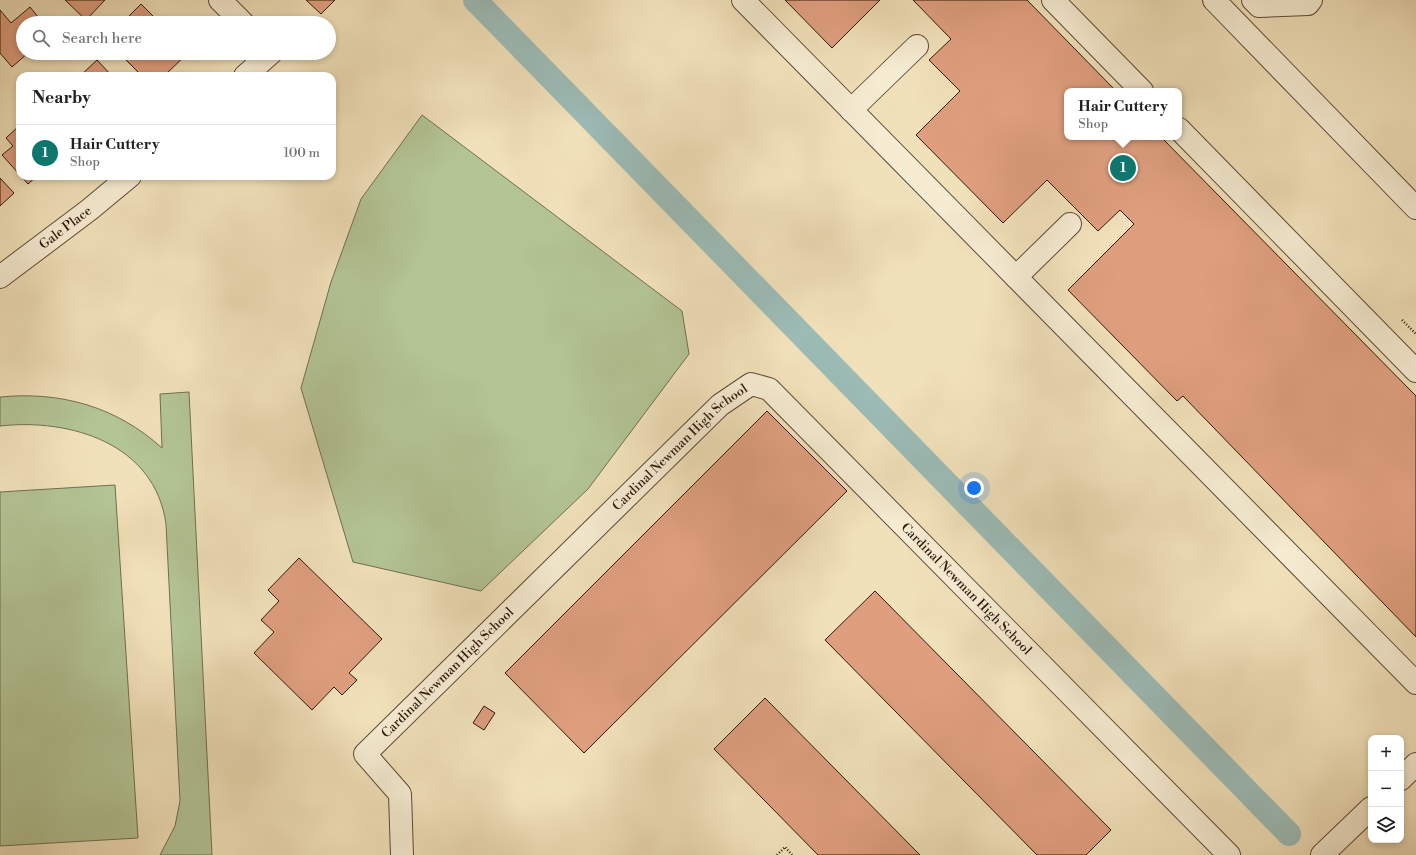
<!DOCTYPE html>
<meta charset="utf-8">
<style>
:root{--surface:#fff;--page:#f2f2f2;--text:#202124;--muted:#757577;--line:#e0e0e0;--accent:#0f766e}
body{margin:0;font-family:"Libre Bodoni",serif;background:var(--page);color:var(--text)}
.controls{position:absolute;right:12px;bottom:12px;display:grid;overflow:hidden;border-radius:8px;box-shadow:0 2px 6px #0003}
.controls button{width:36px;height:36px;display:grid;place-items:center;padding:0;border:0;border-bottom:1px solid var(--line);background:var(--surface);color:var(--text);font:20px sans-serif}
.you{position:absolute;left:974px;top:488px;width:14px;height:14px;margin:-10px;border:3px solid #fff;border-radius:50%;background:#1a73e8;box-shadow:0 0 0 6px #1a73e833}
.badge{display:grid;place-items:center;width:26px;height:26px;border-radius:50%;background:var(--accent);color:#fff;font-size:13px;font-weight:700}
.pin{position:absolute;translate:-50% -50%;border:2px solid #fff;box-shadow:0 1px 4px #0006}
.popup{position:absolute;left:1064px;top:88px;width:118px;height:52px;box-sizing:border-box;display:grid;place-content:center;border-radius:8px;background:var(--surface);filter:drop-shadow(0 1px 3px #0005);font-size:13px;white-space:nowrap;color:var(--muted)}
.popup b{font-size:15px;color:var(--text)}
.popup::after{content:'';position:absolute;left:50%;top:100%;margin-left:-8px;border:8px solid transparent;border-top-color:var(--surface)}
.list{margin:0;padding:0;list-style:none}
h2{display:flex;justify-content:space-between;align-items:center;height:52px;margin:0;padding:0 16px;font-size:17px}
h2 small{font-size:13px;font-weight:400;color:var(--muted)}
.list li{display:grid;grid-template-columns:26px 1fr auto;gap:12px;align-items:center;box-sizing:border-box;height:56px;padding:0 16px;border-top:1px solid var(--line)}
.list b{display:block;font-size:15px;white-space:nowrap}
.list p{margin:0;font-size:13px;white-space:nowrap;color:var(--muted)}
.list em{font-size:13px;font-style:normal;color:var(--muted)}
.icon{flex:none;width:22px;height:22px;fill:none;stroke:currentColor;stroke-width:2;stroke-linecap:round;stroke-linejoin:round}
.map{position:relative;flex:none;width:1416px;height:855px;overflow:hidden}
.search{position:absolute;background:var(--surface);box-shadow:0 2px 6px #0003;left:16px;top:16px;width:320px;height:44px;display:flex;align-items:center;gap:10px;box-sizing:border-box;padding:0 14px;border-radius:22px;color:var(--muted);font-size:15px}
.panel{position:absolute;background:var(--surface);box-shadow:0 2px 6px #0003;left:16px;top:72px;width:320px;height:108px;border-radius:12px}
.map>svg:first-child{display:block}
.pitch{fill:#b3c495;stroke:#726e52}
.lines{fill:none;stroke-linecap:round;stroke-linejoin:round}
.canal{stroke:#9cbcb7;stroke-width:24}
.building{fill:#df9f7f;stroke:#30180e}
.minor-casing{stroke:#604a39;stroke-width:24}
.path{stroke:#30180e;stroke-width:2.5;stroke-dasharray:1 2;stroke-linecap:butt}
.minor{stroke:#f6ecd2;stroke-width:22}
.labels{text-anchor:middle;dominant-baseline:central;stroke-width:3;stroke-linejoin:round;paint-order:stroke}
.street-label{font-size:13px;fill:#30180e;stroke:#f6ecd2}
</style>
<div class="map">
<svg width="1416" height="855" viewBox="0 0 1416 855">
<rect width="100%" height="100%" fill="#f1e1ba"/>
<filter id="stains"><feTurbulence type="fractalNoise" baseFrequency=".005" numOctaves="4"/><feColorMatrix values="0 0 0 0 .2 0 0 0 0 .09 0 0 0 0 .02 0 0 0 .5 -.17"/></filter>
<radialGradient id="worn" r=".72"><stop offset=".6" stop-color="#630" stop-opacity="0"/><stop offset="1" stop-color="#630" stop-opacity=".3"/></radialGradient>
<path class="pitch" d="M422 115 682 311 689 354 588 489 481 591 353 562 301 388 331 282 361 199Z
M189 392 212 855H160L175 826 180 801 166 524C155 444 71 418 0 426V397C61 391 117 407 162 448L160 394Z
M115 485 138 838 0 846V492Z"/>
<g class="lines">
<path class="canal" d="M475 0 1289 834"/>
</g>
<path class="building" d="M65 0H105L86 20Z
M306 0H335L321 14Z
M785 0H880L832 48Z
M913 0H1027L1116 91H1067V137H1161L1416 396V637L1183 396 1177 401 1068 290 1134 224 1120 210 1098 231 1047 180 1003 223 916 135 960 91 929 60 951 39Z
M141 4 159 22 158 23H132L127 18Z
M30 7 43 23H23V53H28L12 67 0 53V10L11 23Z
M121 53H188L164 76H142L120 54Z
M97 60 112 76H80Z
M20 125V175L2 155 13 146 6 138Z
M21 176H37L28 184Z
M0 178 14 193 0 206Z
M767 411 847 491 584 753 505 673Z
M299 558 382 639 349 673 357 680 342 695 334 687 312 710 254 653 274 632 261 620 279 601 268 590Z
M875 591 1111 830 1086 855H1037L825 640Z
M765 698 920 855H818L714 749Z
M484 706 495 713 484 730 473 723Z"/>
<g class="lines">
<g class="minor-casing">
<g id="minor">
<path d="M220 0 243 23"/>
<path d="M743 0 1416 683"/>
<path d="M1053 0 1142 91"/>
<path d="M1214 0 1416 208"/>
<path d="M1253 0 1259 6 1308 4 1311 0"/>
<path d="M245 76 271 53"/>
<path d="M851 110 917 46"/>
<path d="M1179 129 1416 371"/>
<path id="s1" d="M0 277 89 210 130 176"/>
<path d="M1016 277 1070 224"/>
<path d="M1401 779 1416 764"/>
<path id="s2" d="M402 855 400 794 365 754 720 405 751 384 769 389 1229 855"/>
<path d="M1322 855 1371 808"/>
</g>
</g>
<path class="path" d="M1402 320 1416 334
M777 855 785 847 792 855"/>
<use href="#minor" class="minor"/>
</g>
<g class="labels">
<g class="street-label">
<text stroke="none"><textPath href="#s1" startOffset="82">Gale Place</textPath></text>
<text stroke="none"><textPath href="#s2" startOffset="554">Cardinal Newman High School</textPath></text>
<text stroke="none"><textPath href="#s2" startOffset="949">Cardinal Newman High School</textPath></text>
<text stroke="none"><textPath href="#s2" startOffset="230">Cardinal Newman High School</textPath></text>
</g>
</g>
<rect width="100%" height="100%" filter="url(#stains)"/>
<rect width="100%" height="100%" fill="url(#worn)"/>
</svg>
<div class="controls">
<button>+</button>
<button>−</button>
<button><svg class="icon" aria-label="layers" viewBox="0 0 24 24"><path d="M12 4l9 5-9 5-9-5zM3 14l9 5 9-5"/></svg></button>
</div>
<div class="you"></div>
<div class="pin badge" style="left:1123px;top:168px">1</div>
<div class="popup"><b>Hair Cuttery</b>Shop</div>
<div class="search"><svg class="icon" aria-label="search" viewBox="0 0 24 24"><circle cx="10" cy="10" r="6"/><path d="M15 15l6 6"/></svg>Search here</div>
<section class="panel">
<h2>Nearby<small></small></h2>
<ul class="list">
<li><span class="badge">1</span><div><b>Hair Cuttery</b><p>Shop</p></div><em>100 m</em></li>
</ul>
</section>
</div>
